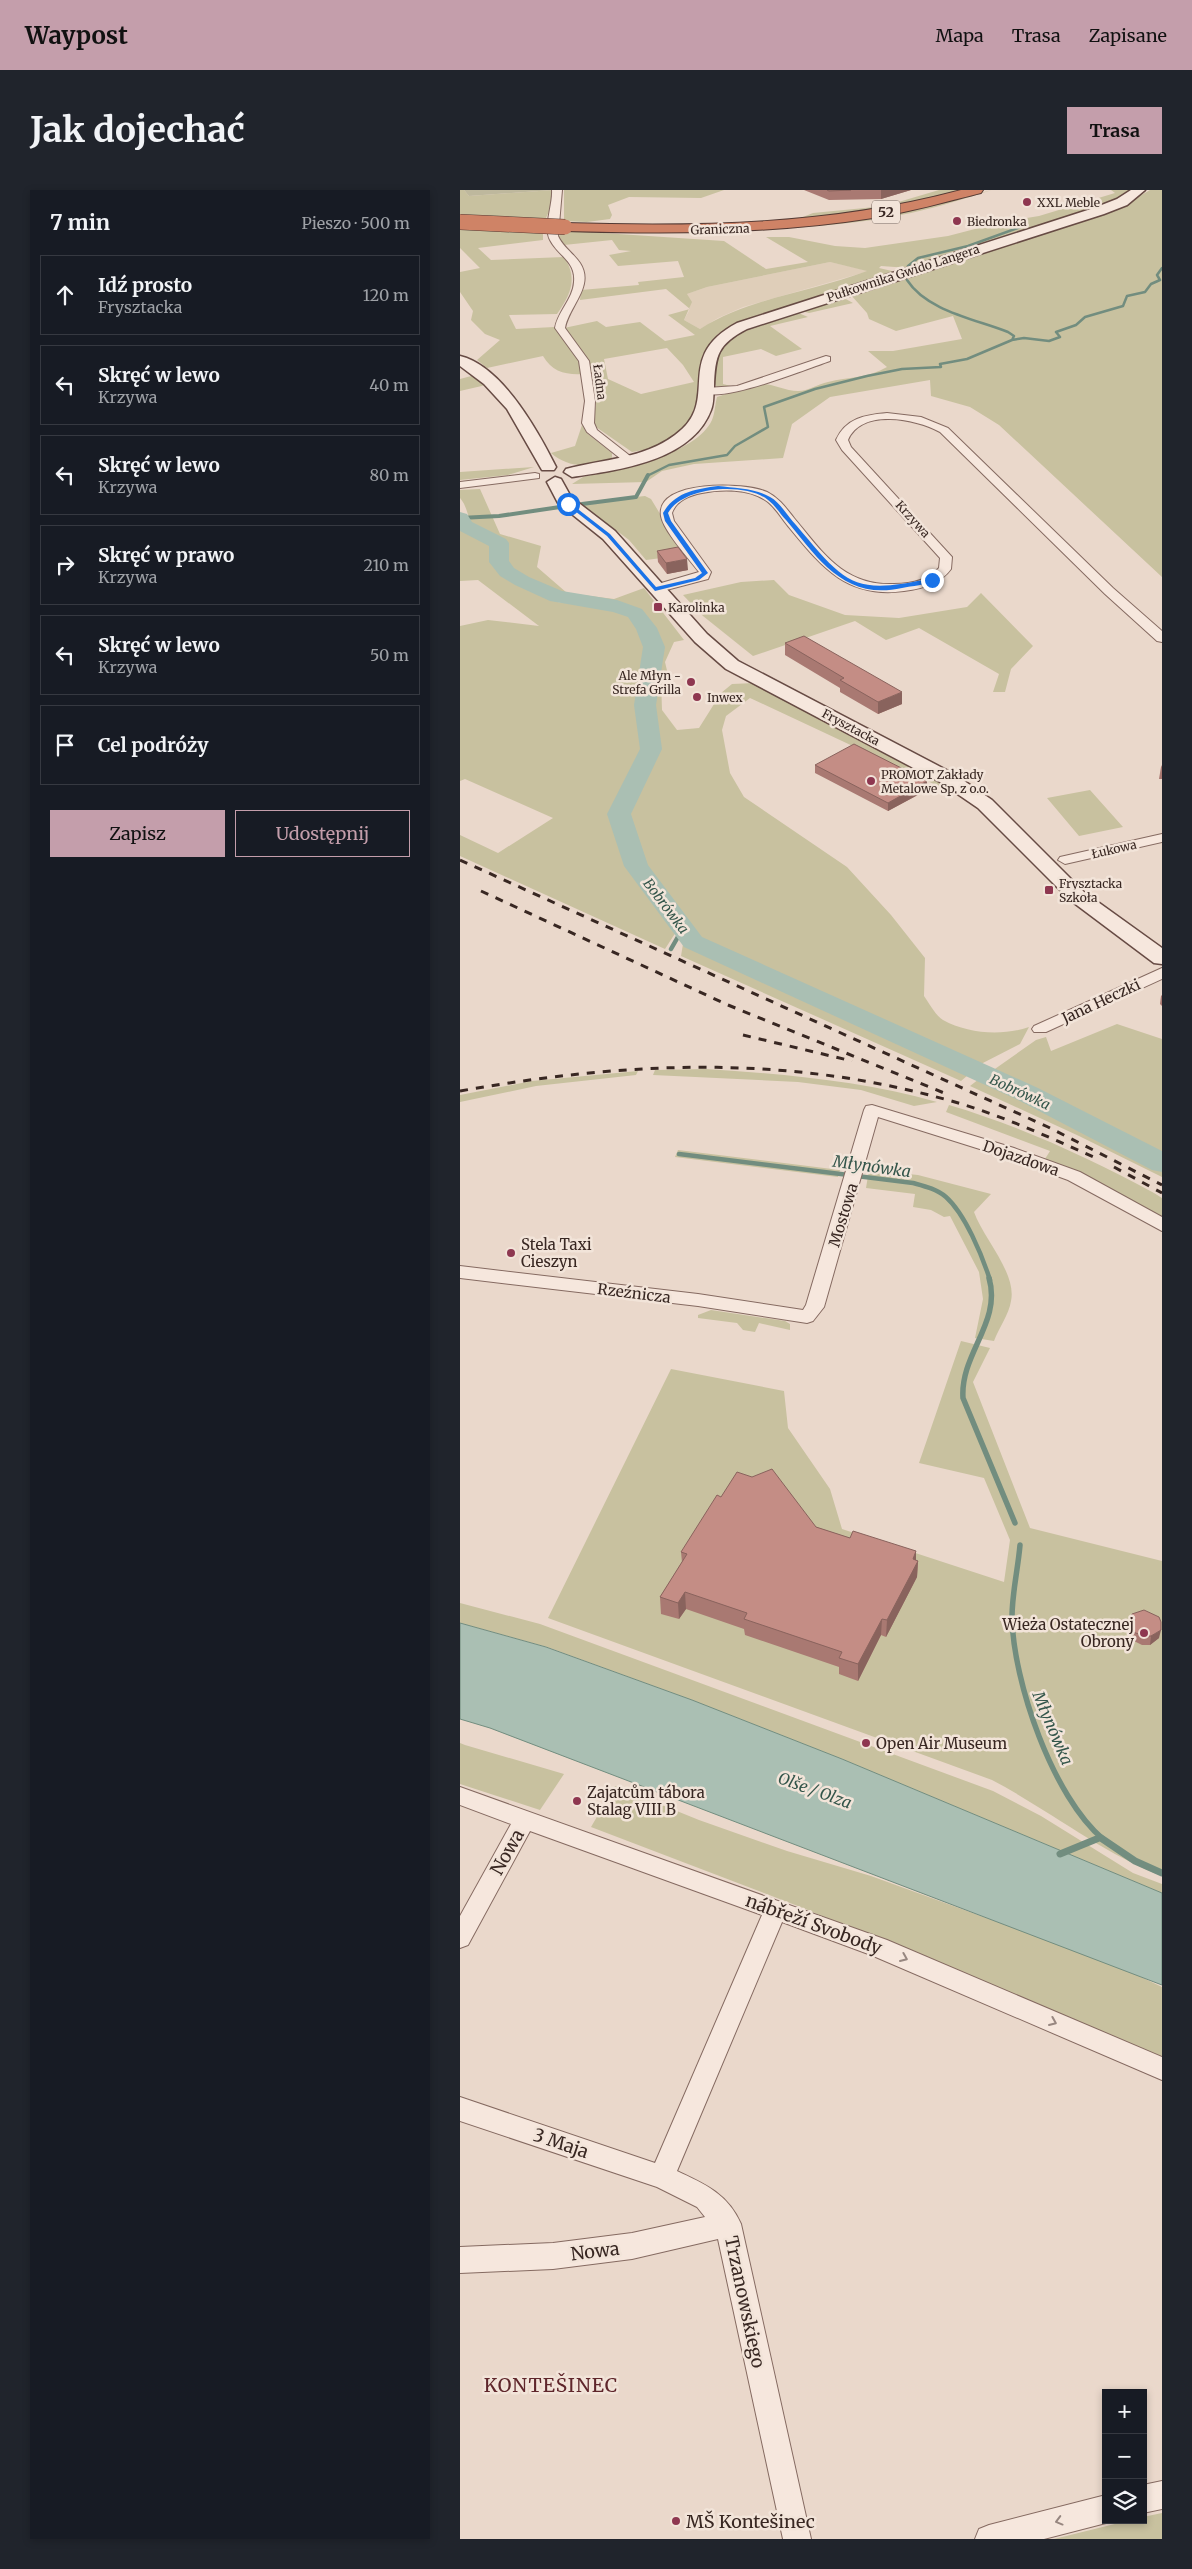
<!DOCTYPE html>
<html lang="pl">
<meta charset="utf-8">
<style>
:root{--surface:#171b24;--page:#20242c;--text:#f1f3f6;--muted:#9ea1a6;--line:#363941;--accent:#c49eab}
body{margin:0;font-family:Merriweather,serif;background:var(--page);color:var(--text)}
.controls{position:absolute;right:15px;bottom:15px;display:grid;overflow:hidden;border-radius:0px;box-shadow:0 2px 8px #0003}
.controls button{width:45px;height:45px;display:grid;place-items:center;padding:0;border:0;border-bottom:1px solid var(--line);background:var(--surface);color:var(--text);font:25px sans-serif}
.stop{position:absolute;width:15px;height:15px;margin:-11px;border:4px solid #1a73e8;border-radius:50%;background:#fff}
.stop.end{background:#1a73e8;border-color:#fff;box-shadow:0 1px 5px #0008}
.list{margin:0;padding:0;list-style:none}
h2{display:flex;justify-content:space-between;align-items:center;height:65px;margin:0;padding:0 20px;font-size:21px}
h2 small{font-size:16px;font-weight:400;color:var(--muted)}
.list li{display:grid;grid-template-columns:32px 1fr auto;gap:15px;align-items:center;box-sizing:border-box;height:80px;margin:0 10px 10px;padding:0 10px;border:1px solid var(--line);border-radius:0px}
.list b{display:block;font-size:19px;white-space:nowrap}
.list p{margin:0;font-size:16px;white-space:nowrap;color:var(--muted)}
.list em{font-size:16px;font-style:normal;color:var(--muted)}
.actions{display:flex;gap:10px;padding:15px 20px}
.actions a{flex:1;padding:11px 0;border:1px solid var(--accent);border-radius:0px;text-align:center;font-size:18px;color:var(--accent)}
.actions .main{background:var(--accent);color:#111}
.icon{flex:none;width:28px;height:28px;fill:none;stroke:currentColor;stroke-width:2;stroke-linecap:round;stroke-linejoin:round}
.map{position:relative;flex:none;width:702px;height:2349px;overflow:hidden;border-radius:0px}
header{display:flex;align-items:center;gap:30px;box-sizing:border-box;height:70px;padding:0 25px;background:var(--accent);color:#111}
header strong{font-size:24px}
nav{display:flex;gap:28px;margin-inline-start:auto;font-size:18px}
.intro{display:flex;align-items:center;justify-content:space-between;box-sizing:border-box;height:120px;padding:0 30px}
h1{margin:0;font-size:35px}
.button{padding:12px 22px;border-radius:0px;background:var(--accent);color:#111;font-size:18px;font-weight:700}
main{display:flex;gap:30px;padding:0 30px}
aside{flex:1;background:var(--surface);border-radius:0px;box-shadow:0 2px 8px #0003}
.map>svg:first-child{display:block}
.farmland{fill:#dfceb9}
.green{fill:#c8c19f;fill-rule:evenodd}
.cemetery{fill:#beb89d}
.water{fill:#aabfb3;stroke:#728d7f}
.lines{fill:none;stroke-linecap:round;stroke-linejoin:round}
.stream-far4{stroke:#728d7f;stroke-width:2.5}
.stream-far3{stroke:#728d7f;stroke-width:4}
.stream-far2{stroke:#728d7f;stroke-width:4.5}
.stream-far1{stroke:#728d7f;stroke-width:5.5}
.stream{stroke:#728d7f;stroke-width:7}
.river{fill:#aabfb3;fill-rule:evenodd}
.street-casing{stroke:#856a61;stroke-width:2}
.secondary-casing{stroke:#674b44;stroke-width:3}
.highway-casing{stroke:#543a34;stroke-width:2}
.street{fill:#f6e7dd;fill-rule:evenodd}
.secondary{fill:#f6e7dd;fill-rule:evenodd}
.highway{fill:#cf8366;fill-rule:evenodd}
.rail{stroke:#382722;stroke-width:3;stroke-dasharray:8 8;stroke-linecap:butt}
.highway-bridge-casing{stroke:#543a34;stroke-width:16;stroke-linecap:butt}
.highway-bridge{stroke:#cf8366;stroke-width:15}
.wall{fill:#a97972}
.shaded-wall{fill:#89635d}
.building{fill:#c48d85;stroke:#89635d}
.oneway{stroke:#978780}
.route{fill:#1a73e8}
.poi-dot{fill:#8e3750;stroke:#f2e4d9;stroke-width:2}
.labels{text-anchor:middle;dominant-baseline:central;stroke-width:5;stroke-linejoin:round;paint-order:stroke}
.far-poi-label{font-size:12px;fill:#382722;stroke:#f2e4d9;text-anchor:start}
.far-street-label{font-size:12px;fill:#382722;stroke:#f2e4d9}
.shield{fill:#f2e4d9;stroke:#706059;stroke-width:1}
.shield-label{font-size:14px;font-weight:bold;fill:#382722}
.far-water-label{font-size:14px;font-style:italic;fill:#33554a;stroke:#f2e4d9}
.street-label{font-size:15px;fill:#382722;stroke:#f2e4d9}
.poi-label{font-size:15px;fill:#382722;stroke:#f2e4d9;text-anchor:start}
.water-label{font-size:16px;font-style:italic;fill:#33554a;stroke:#f2e4d9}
.near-street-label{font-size:18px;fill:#382722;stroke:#f2e4d9}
.near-poi-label{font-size:18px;fill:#382722;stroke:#f2e4d9;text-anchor:start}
.near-neighbourhood-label{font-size:19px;letter-spacing:1px;fill:#5f262b;stroke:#f2e4d9}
</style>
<header>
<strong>Waypost</strong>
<nav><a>Mapa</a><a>Trasa</a><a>Zapisane</a></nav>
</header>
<div class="intro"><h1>Jak dojechać</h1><a class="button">Trasa</a></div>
<main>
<aside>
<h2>7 min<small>Pieszo · 500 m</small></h2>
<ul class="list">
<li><svg class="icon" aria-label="ahead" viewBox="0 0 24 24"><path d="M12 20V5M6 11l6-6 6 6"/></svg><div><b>Idź prosto</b><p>Frysztacka</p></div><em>120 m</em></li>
<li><svg class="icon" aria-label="left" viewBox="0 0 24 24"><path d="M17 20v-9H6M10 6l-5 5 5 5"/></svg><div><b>Skręć w lewo</b><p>Krzywa</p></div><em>40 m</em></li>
<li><svg class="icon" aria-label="left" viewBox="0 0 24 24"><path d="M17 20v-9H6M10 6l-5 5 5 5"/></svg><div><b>Skręć w lewo</b><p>Krzywa</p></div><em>80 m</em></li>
<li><svg class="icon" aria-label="right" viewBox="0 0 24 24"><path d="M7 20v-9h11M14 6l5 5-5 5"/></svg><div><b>Skręć w prawo</b><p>Krzywa</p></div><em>210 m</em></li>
<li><svg class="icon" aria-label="left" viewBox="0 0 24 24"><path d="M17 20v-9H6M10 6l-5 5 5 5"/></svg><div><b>Skręć w lewo</b><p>Krzywa</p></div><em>50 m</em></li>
<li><svg class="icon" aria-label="arrive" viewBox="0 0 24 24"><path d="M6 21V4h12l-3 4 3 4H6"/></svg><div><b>Cel podróży</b></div></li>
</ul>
<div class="actions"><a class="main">Zapisz</a><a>Udostępnij</a></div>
</aside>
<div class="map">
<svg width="702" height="2349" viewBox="0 0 702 2349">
<rect width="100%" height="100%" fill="#ead8cb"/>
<path class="farmland" d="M370 72 409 81 283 117 258 128 240 139 224 130 230 119 227 104 247 97Z"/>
<path class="green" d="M0 0H4L9 6 93 0 92 15 85 30 0 25Z
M104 0H264L241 8 169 7 148 15 152 25 150 29 127 32 104 31Z
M479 0H503L447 14 333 31 353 23 425 16Z
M532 0C506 8 479 17 451 23 386 37 319 38 253 44L242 43 333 38 392 31 459 19Z
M651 0H672L654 11 449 78 421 76 419 78 432 81V84L287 129 258 144 245 162 237 225 222 242 201 257 172 262 136 237 132 230 136 215 129 171 104 138 137 131 146 137 180 132 205 151 235 145 208 125 230 119 206 99 120 110 121 100 179 95 178 92 224 87 218 71 158 76 149 65 171 61 159 60 152 50 104 55 98 48 100 44 113 41 264 51 306 79 348 72 306 47H329L375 56 405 58 488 46 542 32 579 26 655 3ZM370 72 407 81C352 102 291 107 240 139L224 130 232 112 227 104 247 97ZM207 158 223 175 234 192 181 204 148 189 144 169Z
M690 0H702V387L539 235 510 217 471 206 470 190 370 207 332 234 323 268 234 274 202 281 186 292 112 294 123 287C157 280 236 265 252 230 255 223 255 214 257 207 259 206 297 194 300 194 312 193 325 201 338 201 348 201 358 194 368 192 388 187 409 188 427 177L408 161H433L502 149 493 126 436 141 409 129 407 123 390 104 673 10Z
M0 35 83 39V50L18 58 31 70 104 67C118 88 111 104 97 124L49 125 56 139 94 137 121 172 123 184C106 185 92 182 83 166L27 178 17 170 40 150 25 144 11 130 13 121 0 102V82L20 78 0 58Z
M374 108H384L393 113 349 123 342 121Z
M336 122 348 127 310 136 342 159 316 166 301 159 263 167V194L275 197 257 198 254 192 256 164 263 153 292 135Z
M15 185 26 195 0 201V189Z
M122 235 128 244 152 263V268C132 279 108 278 91 263L115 256Z
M74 277 48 285 0 290V282Z
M20 299 40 344 81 356 77 377 107 403 154 409 184 398 224 450 214 452 205 472 209 489 201 490 202 520 217 540 239 538 261 503 272 494 295 493 425 560 506 609 290 508 266 526 262 540 270 583 284 607 387 677 431 725 465 768 464 806C469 813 476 826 483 830 508 844 543 846 569 837L560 854 517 876 235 749 200 701 179 665 167 634 166 621 197 560 199 542 193 514 204 457C174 404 148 416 97 403 76 398 59 385 43 370L48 353C37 350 19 344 12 334 7 325 7 316 0 308V300Z
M185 306 191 309 225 365 186 370 169 350 120 313Z
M0 337 31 354 38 381 65 397 97 412 145 417 170 425 183 443 187 460 179 502 184 561 153 625 170 681 216 742 205 759 0 666V645L38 663 93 628 5 589 0 591V436L28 430 79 436 18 390 0 391Z
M314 390 329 405 385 425 439 428 507 417 521 403 573 456 551 479 545 502H533L539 484 459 438 426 450 395 431 293 466 243 426 223 405 281 392Z
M630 600 663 637 619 646 587 608Z
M224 748 239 763 508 885 501 891 221 766Z
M657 834 702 849V963L620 920 532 881 576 850 586 847 591 861Z
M246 879C324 884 402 891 477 912L454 916 401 900 338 892 193 885 195 880Z
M178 881 176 885 76 896 0 912V905L72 891Z
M519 889 567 908 702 976V987L619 946 510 896Z
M489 915C560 936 629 968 694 1003L702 1008V1029L627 987 585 969 590 961 486 922Z
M218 960 380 980 378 987 215 967Z
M409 980 458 985 531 1004 514 1022C523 1048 557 1083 551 1111 549 1124 539 1138 534 1151L515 1148 523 1109 519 1082 490 1026 484 1027 471 1020 453 1017 455 1004 406 998Z
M251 1120 325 1131 330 1134V1140L299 1133 295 1142 283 1140 277 1133 238 1128V1125Z
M501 1151 530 1158 513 1192 570 1338 702 1371V1686C642 1663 589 1620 532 1590L88 1428 211 1179 324 1201 328 1238 370 1299 382 1339 544 1392 550 1350 524 1288 459 1273Z
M0 1413 80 1434 533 1601 581 1626 673 1683 702 1694V1703L382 1569 232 1510 87 1457 0 1433Z
M0 1553 5 1555 104 1584 80 1620 0 1594Z
M155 1596 239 1630 327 1661 411 1686 658 1776 702 1797V1869L343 1718 131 1637Z
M702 2323V2349H594L671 2330H683V2327Z"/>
<path class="cemetery" d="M4 0H93L9 6Z"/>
<path class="water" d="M0 1433 86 1457 232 1510 382 1569 702 1703V1795L30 1538 0 1529Z"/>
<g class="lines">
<path class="stream-far4" d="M448 76 458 68 508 56 566 35
M447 90C467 121 515 129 548 142L554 146 552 150
M187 286 209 275 267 265 275 256 308 237 304 217 355 199 407 186 442 179 481 177 480 174 507 169 552 150 564 148 589 151 600 147 596 142 616 135 625 127 663 116 667 106 685 102 691 94 700 90 697 85 702 78"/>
<path class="stream-far3" d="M122 314 176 307 188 285
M0 328 39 326 100 317"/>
<path class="stream-far2" d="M211 759 223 738
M219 964 453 993C464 996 477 999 486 1007 505 1024 522 1065 530 1090"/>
<path class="stream-far1" d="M529 1088C542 1132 500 1164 503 1208L555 1333
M560 1355C558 1379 552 1403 552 1427 553 1492 593 1607 643 1649
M636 1649 641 1647"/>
<path class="stream" d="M641 1648 675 1671 702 1683
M600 1664 639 1648"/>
<path class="river" d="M0 322 7 324 12 332 46 349 49 353V371L54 378 69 387 102 401 157 410 182 419 197 438 205 457 196 515 202 559 171 624 188 675 242 747 578 898 702 961V982L692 980 558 910 224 757 164 676 147 624 180 559 174 515 183 457 176 439 168 427 153 422 90 411 55 395 40 386 29 372V356L0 341Z"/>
<g class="street-casing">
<path id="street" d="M92 0H102L98 46C103 57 113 63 120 73 135 96 109 116 105 138L129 171 135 211 134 233 137 240 174 269V273H166L127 242 122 233 125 211 119 171 95 138C98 121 113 109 114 92 116 71 98 66 90 50 83 37 93 15 92 0Z
M366 166 370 167V171C349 178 256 216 241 201L246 198 277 196Z
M427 223 461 227 488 238 653 398 702 441V452L697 451 645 404 480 242C456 229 402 218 388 250L391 257 492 367 491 379C480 394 462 399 444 401 386 409 361 376 328 336 321 328 315 316 305 310 288 299 262 299 242 303 230 305 216 311 212 323L214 331 251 382 248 389 195 403 191 402 189 399 191 396 239 382C229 369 203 340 201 326 195 289 286 292 307 302 319 308 326 318 334 328 363 363 384 396 434 394 450 394 467 391 479 378L480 368 382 260 376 250C386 228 405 225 427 223Z
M75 283 79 284V288L0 298V292Z
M702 644V652L605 674 598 670 600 667Z
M702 778V789L586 842H574L572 839 574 836Z
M412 915 554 958 620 982 702 1027V1041L608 990 542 966 418 927 364 1117 353 1131 347 1133 238 1116 0 1088V1076L238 1104 343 1120 346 1115 404 920 406 916Z
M0 1597 427 1750 702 1867V1890L411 1765 322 1732 217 1981C245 1994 268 2004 281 2034L351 2349H323L258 2049 172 2069 93 2079 0 2083V2057L93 2053 172 2043 245 2027 237 2017 197 1997 0 1931V1907L195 1973 302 1725 70 1641 8 1755 0 1758V1726L51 1634 0 1615Z
M702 2291V2319L683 2323V2295Z
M646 2305V2330H653L646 2333 584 2349H515L519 2339 529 2335Z"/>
</g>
<g class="secondary-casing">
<path id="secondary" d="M671 0H685L667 15 644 24 287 139C258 154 255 165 254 197 253 205 254 213 251 220 232 271 159 280 112 287L104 282 106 279C143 269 183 269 215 245 263 211 211 168 277 133L634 18 657 9Z
M0 166C42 176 78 241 96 277L94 280H82L47 219 24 194 0 176Z
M95 287 101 289 111 307 155 341 247 444 278 471 494 584 532 610 624 702 702 758V774L694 773 610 710 518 618 480 592 266 479 235 452 143 349 98 313 87 292Z"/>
</g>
<g class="highway-casing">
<path id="highway" d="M501 0H523L521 3C485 12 450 22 413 28 311 44 208 44 105 41L98 37 105 33C239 37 371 35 501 0Z"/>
</g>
<use href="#street" class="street"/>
<use href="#secondary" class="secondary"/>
<use href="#highway" class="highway"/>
<path class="rail" d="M0 670 588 937 702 995
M21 701 268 815 489 905
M283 845 392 871
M0 901C165 872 321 864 484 909 537 923 586 946 636 968
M654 977 702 1003"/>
<g class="highway-bridge-casing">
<path id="highway-bridge" d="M0 32 105 37"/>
</g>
<use href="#highway-bridge" class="highway-bridge"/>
</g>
<path class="wall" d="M344 0H451L421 9 369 10Z
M197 361 228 380 207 384 198 372Z
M325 453 442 514 418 524 380 502V498L325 465Z
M355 575 467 600 428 621 355 583Z
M702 575V589H699L701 577Z
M702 805V816L700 814 701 806Z
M356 1337 390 1348 456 1361V1370L458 1371 457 1387 426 1447 421 1445 398 1491 379 1484V1477L285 1445 284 1439 226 1419 219 1429 201 1424 200 1407 222 1372 221 1362Z
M668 1432 699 1448 690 1455H682L672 1450 667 1441Z"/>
<path class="shaded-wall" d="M421 0H451L421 9Z
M227 369 228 380 207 384 206 373Z
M442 502V514L418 524V512Z
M467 591V600L428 621V613Z
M456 1361V1374L458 1371 457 1387 426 1447 427 1430 453 1369Z
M225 1402 226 1419 219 1429 218 1413Z
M422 1429 421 1445 398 1491V1474Z
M701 1440 699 1448 690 1455 691 1446Z"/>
<path class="building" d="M367 0H391L369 1Z
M218 357 227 369 206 373 197 361Z
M344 446 442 502 418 512 380 490 384 488 325 453Z
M394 554 467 591 428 613 355 575Z
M312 1279 356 1337 390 1348 393 1341 456 1361 453 1369 458 1371 427 1430 422 1429 398 1474 379 1468 382 1462 284 1429 287 1423 225 1402 218 1413 200 1407 227 1364 221 1362 257 1305 261 1307 277 1282 292 1287Z
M684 1420 699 1427 701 1432V1440L691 1446H684L673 1442 668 1432 672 1424Z"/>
<defs><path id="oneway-chevron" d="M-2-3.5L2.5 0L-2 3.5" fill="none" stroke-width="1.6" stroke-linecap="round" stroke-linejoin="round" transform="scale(1.25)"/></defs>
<g class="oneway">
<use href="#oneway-chevron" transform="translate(444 1768) rotate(23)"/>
<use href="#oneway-chevron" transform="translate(593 1832) rotate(23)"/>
<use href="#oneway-chevron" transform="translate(599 2331) rotate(165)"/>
</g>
<path class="route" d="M258 296C275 298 294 298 310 307 320 312 328 327 336 335 386 394 392 406 472 388L475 390C466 395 452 396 442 398 384 411 358 368 326 330 320 324 315 315 308 310 286 292 223 296 208 323L211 331 248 383 239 390 195 401 147 346 106 314 110 313 150 344 196 397 235 388 242 383 205 331 203 323C215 302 236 299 258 296Z"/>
<g class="poi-dot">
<circle cx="567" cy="12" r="5"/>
<circle cx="497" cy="31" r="5"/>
<rect x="193" y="412" width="10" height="10" rx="2.5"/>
<circle cx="231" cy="492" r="5"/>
<circle cx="237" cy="507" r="5"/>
<circle cx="411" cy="591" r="5"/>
<rect x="584" y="695" width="10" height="10" rx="2.5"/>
<circle cx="51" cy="1063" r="5"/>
<circle cx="684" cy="1443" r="5"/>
<circle cx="406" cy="1553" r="5"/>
<circle cx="117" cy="1611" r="5"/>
<circle cx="216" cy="2331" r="5"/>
</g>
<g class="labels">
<g class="far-poi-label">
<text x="577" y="12">XXL Meble</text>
<text x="507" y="31">Biedronka</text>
<text x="208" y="417">Karolinka</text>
<text x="221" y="485" text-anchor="end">Ale Młyn -<tspan x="221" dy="14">Strefa Grilla</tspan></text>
<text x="247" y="507">Inwex</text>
<text x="421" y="584">PROMOT Zakłady<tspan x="421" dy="14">Metalowe Sp. z o.o.</tspan></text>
<text x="599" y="693">Frysztacka<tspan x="599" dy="14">Szkoła</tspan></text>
</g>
<g class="far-street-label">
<text transform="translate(260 39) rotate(-2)">Graniczna</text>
<text transform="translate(443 83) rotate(-18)">Pułkownika Gwido Langera</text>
<text transform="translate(140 192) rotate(83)">Ładna</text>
<text transform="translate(453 329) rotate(48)">Krzywa</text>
<text transform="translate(391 537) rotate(28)">Frysztacka</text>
<text transform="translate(654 659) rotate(-13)">Łukowa</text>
</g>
<rect class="shield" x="412" y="10.5" width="28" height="23" rx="4"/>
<g class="shield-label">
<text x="426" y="22">52</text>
</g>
<g class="far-water-label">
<text transform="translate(206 716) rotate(53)">Bobrówka</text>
<text transform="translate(560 902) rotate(25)">Bobrówka</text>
</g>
<g class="street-label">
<text transform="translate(641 811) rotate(-25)">Jana Heczki</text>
<text transform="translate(561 968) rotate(19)">Dojazdowa</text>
<text transform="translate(383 1025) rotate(-73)">Mostowa</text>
<text transform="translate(174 1103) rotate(7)">Rzeźnicza</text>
</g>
<g class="poi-label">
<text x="61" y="1054">Stela Taxi<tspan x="61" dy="17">Cieszyn</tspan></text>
<text x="674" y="1434" text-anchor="end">Wieża Ostatecznej<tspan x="674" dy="17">Obrony</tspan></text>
<text x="416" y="1553">Open Air Museum</text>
<text x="127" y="1602">Zajatcům tábora<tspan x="127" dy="17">Stalag VIII B</tspan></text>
</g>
<g class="water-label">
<text transform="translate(412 976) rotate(8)">Młynówka</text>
<text transform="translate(593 1538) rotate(67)">Młynówka</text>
<text transform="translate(355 1600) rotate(20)">Olše / Olza</text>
</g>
<g class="near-street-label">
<text transform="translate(47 1662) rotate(-61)">Nowa</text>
<text transform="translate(354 1734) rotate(20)">nábřeží Svobody</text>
<text transform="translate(101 1953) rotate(19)">3 Maja</text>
<text transform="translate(135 2061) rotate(-7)">Nowa</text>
<text transform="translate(285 2112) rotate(78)">Trzanowskiego</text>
</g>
<g class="near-poi-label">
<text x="226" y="2331">MŠ Kontešinec</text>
</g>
<g class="near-neighbourhood-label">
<text x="91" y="2195">KONTEŠINEC</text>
</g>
</g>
</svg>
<div class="controls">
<button>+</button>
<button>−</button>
<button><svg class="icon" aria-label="layers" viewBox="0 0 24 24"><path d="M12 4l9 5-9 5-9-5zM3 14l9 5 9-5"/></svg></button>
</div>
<div class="stop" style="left:108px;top:314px"></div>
<div class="stop end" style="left:472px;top:390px"></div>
</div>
</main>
